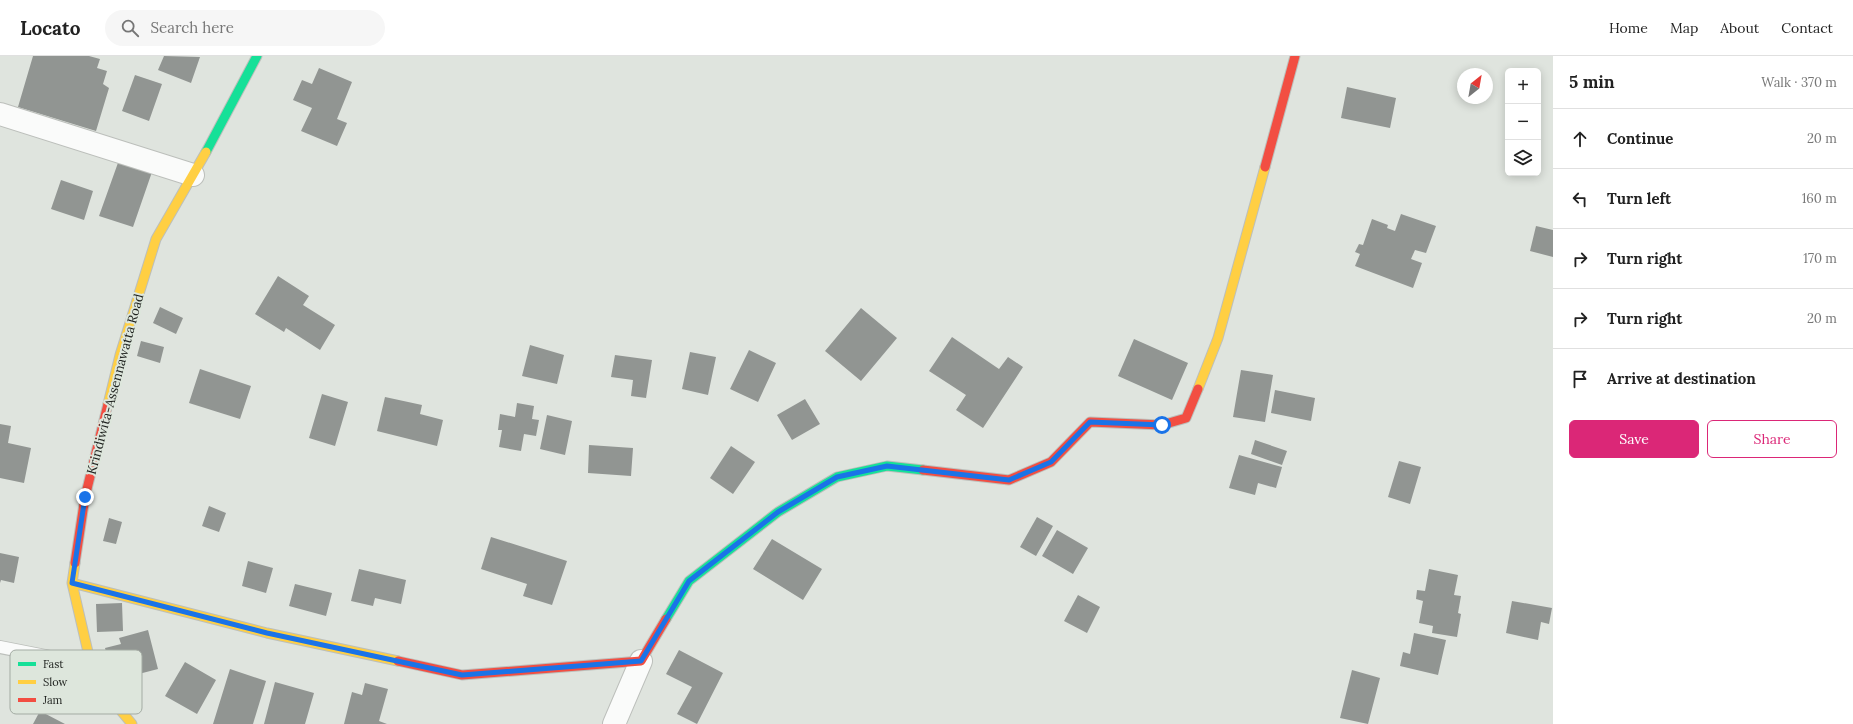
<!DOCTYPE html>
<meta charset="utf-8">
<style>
:root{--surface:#fff;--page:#f6f6f6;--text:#222;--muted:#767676;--line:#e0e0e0;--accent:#db2777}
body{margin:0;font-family:Lora,serif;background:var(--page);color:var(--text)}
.controls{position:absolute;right:12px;top:12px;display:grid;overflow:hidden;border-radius:6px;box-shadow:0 2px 10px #0003}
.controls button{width:36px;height:36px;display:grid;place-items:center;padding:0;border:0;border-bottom:1px solid var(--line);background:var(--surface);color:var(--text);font:20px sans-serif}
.compass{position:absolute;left:1457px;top:12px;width:36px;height:36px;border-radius:50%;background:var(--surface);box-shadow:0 2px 10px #0003;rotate:31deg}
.stop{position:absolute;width:12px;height:12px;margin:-9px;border:3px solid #1a73e8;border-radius:50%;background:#fff}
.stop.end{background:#1a73e8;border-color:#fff;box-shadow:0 1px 4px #0008}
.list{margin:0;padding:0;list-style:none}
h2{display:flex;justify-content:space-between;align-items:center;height:52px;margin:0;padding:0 16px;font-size:17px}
h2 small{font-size:13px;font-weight:400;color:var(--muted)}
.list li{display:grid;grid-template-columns:26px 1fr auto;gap:12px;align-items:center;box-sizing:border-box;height:60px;padding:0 16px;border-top:1px solid var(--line)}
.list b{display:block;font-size:15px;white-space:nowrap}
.list em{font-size:13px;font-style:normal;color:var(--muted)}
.actions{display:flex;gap:8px;padding:12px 16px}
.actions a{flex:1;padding:9px 0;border:1px solid var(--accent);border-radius:6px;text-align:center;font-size:14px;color:var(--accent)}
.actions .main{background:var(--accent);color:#fff}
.icon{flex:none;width:22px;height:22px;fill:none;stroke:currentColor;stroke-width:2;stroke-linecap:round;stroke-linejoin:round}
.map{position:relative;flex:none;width:1553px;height:668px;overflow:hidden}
header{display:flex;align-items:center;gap:24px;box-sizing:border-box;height:56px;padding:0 20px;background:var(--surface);border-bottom:1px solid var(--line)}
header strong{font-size:19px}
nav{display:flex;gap:22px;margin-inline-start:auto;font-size:14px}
.search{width:280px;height:36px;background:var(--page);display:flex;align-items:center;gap:10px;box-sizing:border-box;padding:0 14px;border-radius:22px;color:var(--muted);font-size:15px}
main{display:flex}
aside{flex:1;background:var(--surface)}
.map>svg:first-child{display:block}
.building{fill:#919592}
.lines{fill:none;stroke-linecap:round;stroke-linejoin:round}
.lane-casing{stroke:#bcbfbb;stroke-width:14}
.street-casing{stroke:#bcbfbb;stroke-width:24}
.fast-casing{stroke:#bcbfbb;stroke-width:11}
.slow-casing{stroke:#bcbfbb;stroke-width:11}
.jam-casing{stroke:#bcbfbb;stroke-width:11}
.lane{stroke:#fafbfa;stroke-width:12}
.street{stroke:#fafbfa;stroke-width:22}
.fast{stroke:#16e098;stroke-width:9}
.slow{stroke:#ffcf43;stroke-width:9}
.jam{stroke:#f24e42;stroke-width:9}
.route{stroke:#1a73e8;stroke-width:5}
.labels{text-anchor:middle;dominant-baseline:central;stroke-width:4;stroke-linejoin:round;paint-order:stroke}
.street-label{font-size:13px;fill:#1d201d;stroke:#dde6dc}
.key{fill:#dde6dc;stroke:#a3aba3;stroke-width:1}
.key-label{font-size:11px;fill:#1d201d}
</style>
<header>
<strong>Locato</strong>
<div class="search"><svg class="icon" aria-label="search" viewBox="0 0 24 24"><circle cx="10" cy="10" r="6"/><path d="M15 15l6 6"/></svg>Search here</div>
<nav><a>Home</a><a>Map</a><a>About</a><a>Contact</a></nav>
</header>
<main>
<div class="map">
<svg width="1553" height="668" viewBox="0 0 1553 668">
<rect width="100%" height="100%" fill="#dfe4de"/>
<path class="building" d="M33 0H89L100 3 97 12 107 15 103 28 109 32 96 75 18 51Z
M164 0 200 1 191 27 158 14Z
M319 12 352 26 337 63 347 67 337 90 301 75 312 52 293 44 302 24 312 28Z
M135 19 162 28 149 65 122 55Z
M1347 31 1396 42 1390 72 1341 62Z
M119 104 152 116 133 171 99 160Z
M61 124 93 135 84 164 51 153Z
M1401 158 1436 170 1426 197 1415 194 1411 203 1422 207 1413 232 1355 210 1360 198 1355 196 1359 188 1363 189 1372 163 1388 169 1387 172 1395 175Z
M1536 170 1553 174V201L1530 195Z
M278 220 309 240 303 249 335 269 320 294 286 272 284 276 255 258Z
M160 251 183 262 176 278 153 267Z
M861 252 897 282 861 325 825 295Z
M952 281 999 313 1008 301 1023 311 983 372 956 354 966 339 929 315Z
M1134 283 1188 307 1172 344 1118 320Z
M141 285 164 291 160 307 137 300Z
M530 289 564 299 557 328 522 320Z
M749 294 776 307 758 346 730 333Z
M690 296 716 301 708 339 682 333Z
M615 299 652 304 646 342 631 340 633 324 611 321Z
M200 313 251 330 240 363 189 347Z
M1241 314 1273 319 1265 366 1233 361Z
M1275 334 1315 342 1311 365 1271 357Z
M322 338 348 346 335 390 309 382Z
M385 341 422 349 420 358 443 364 437 390 377 375Z
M805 343 820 368 792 384 777 359Z
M517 347 534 350 532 363 539 364 536 380 524 378 521 395 499 391 502 374H498L500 358 515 361Z
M547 359 572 365 565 399 540 393Z
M0 368 11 370 8 387 31 392 24 427 0 422Z
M1255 384 1287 395 1282 409 1251 398Z
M589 389 633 392 631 420 588 417Z
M731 390 755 406 733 438 710 422Z
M1239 399 1282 411 1276 432 1258 427 1255 439 1229 432Z
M1399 405 1421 411 1410 448 1388 441Z
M209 450 226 457 219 476 202 470Z
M1037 461 1053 470 1036 500 1020 491Z
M109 462 122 466 116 488 103 485Z
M1057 474 1088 492 1073 518 1042 500Z
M491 481 567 505 552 549 523 540 527 528 481 513Z
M772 483 822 513 803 544 753 513Z
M0 497 19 501 14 527 1 524 0 527Z
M248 505 273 512 266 537 242 530Z
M359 513 406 524 401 548 375 542 373 550 351 545Z
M1429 513 1458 519 1454 539 1461 540 1458 557 1461 558 1457 581 1432 577 1433 570 1419 567 1423 545 1416 543 1417 534 1425 535Z
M295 528 332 537 326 560 289 550Z
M1078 539 1100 551 1087 577 1064 565Z
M1512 545 1552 552 1549 568 1541 566 1538 584 1506 577Z
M122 547 123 575 97 576 96 548Z
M148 574 158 613 127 621 125 616 112 619 105 592 121 588 119 582Z
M1414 577 1446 584 1438 619 1400 610 1403 596 1410 598Z
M679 594 723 617 697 668 677 658 692 631 666 618Z
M185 606 216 624 197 658 165 640Z
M230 613 266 625 253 668H213Z
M1352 614 1380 622 1368 668 1340 662Z
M275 626 314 637 305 668H264Z
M365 627 388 633 379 665 387 668H344L352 636 362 639Z
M40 655 65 668H33Z"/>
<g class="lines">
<g class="lane-casing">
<path id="lane" d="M0 591 91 609"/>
</g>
<g class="street-casing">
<path id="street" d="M0 58 193 119
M614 668 641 605"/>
</g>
<g class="fast-casing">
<path id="fast" d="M206 96 257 0
M666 563 689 525 778 456 837 421 887 410 923 414"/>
</g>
<g class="slow-casing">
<path id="slow" d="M1198 333 1218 282 1265 111
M108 348 120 299 156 183 206 96
M75 507 72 527 91 609 122 656 132 668
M72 527 267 577 398 605"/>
</g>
<g class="jam-casing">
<path id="jam" d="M1265 111 1295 0
M923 414 1009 424 1051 406 1090 366 1162 369 1186 362 1198 333
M75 507 85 441 108 348
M398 605 462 619 641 605 666 563"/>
</g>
<use href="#lane" class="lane"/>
<use href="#street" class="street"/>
<use href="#fast" class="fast"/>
<use href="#slow" class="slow"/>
<use href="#jam" class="jam"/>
</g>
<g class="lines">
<path class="route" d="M85 441 72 527 267 577 462 619 641 605 689 525 778 456 837 421 887 410 1009 424 1051 406 1090 366 1162 369"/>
</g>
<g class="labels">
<g class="street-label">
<text transform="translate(115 328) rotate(-75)">Krindiwita-Assennawatta Road</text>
</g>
</g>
<rect x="10" y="594" width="132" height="64" rx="6" class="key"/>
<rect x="18" y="606" width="18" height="4" fill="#16e098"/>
<rect x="18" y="624" width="18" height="4" fill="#ffcf43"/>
<rect x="18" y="642" width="18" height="4" fill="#f24e42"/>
<g class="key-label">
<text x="43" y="612">Fast</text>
<text x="43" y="630">Slow</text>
<text x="43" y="648">Jam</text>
</g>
</svg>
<div class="controls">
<button>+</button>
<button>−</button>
<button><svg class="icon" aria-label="layers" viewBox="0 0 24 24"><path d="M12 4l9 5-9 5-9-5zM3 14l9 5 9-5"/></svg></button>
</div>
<svg class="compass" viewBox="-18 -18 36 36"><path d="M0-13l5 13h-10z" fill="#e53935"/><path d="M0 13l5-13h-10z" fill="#767676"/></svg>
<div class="stop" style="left:1162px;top:369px"></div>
<div class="stop end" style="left:85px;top:441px"></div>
</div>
<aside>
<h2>5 min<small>Walk · 370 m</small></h2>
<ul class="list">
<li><svg class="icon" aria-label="ahead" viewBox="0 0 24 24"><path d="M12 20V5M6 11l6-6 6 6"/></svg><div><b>Continue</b></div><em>20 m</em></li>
<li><svg class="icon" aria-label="left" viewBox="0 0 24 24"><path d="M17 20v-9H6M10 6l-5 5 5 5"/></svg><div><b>Turn left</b></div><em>160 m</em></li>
<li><svg class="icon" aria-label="right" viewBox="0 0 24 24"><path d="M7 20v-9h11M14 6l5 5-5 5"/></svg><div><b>Turn right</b></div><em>170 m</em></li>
<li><svg class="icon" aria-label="right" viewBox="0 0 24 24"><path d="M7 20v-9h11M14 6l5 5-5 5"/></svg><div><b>Turn right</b></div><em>20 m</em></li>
<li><svg class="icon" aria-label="arrive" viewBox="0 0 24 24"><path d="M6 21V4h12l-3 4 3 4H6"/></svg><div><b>Arrive at destination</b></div></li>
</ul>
<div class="actions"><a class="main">Save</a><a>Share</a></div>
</aside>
</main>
